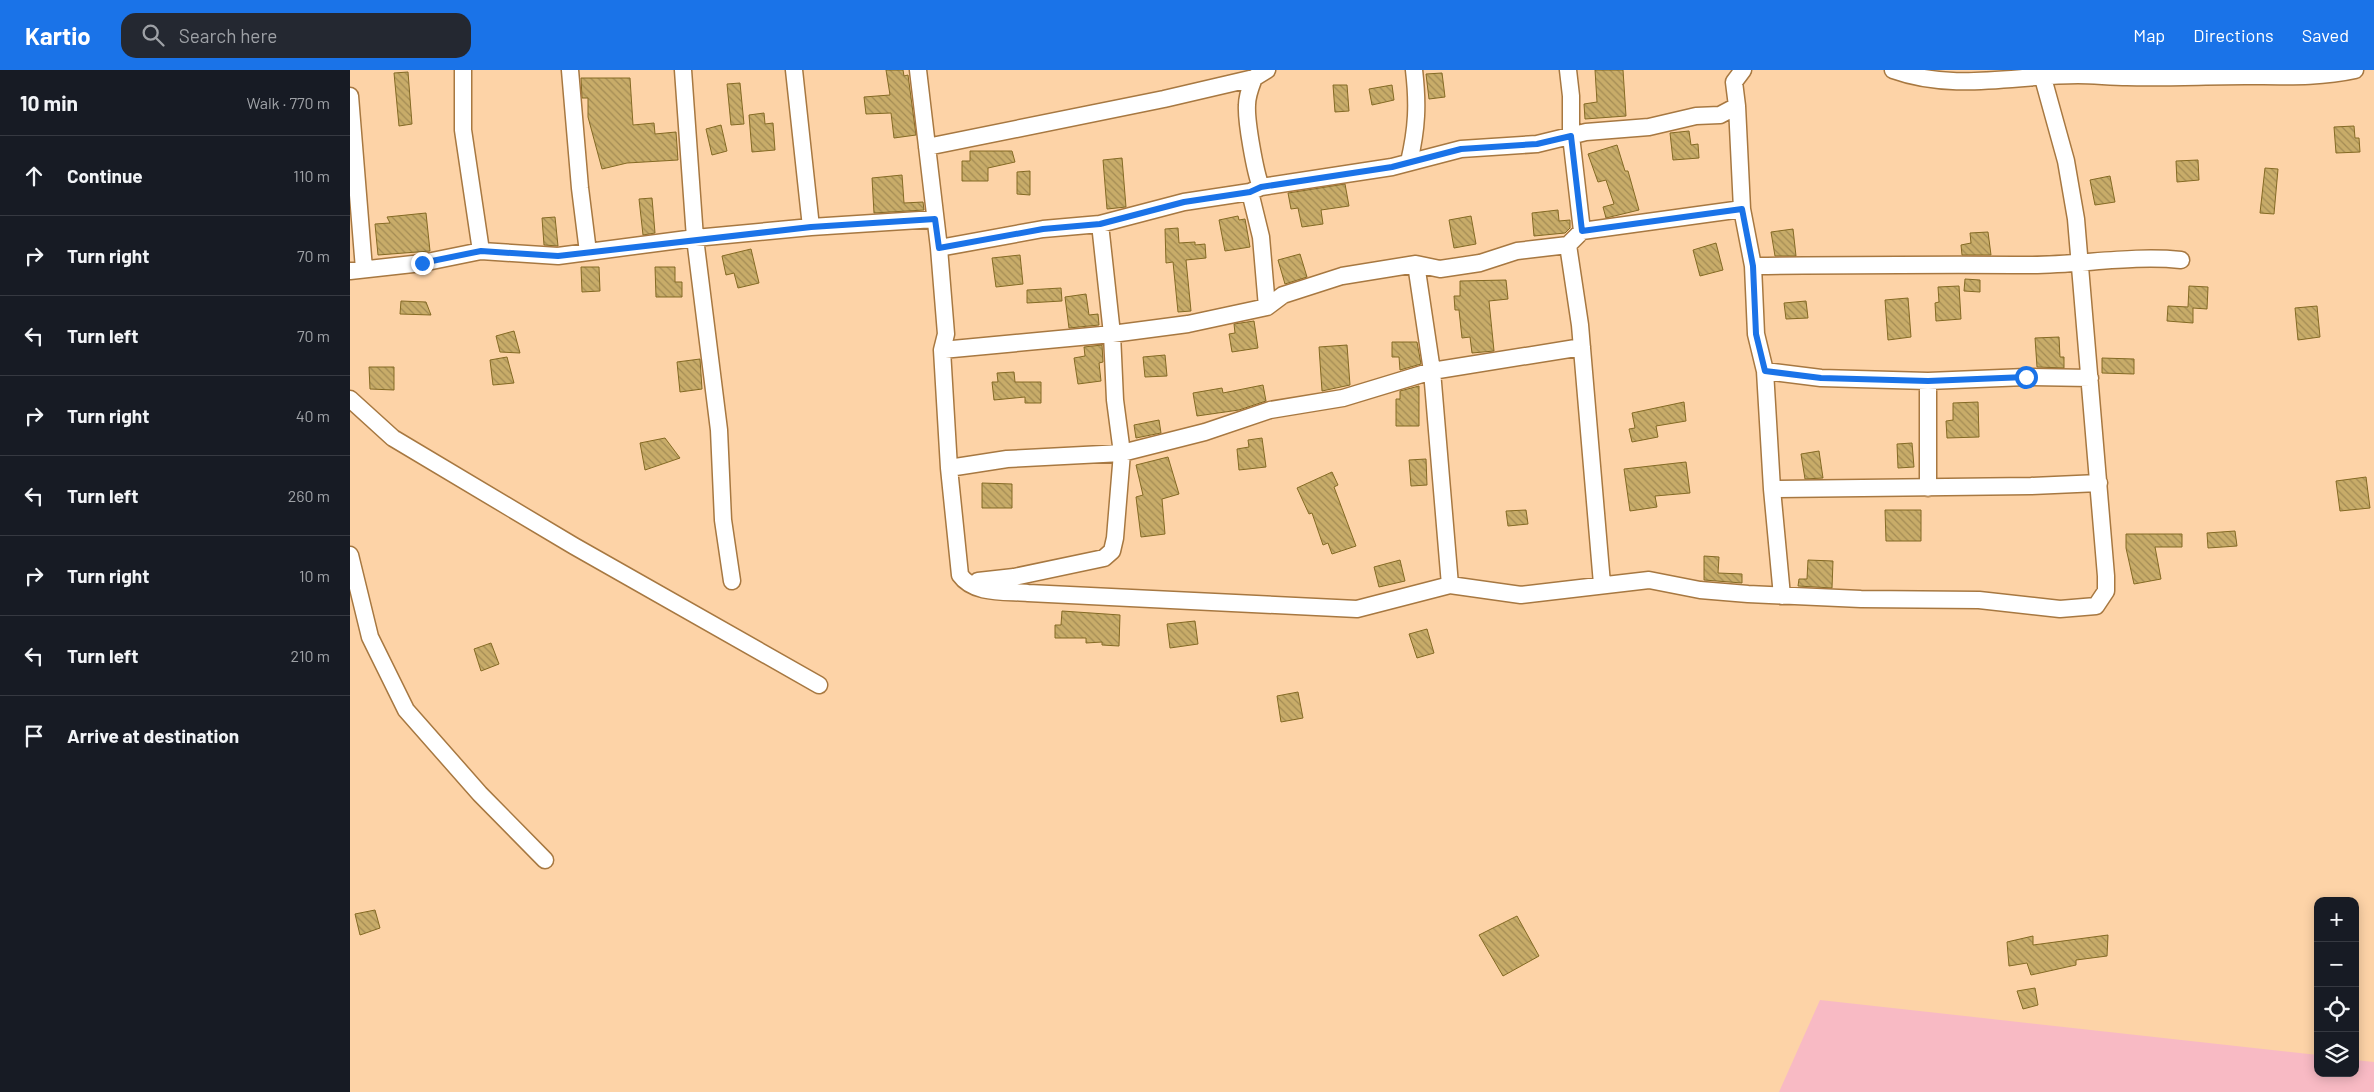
<!DOCTYPE html>
<meta charset="utf-8">
<style>
:root{--surface:#171b24;--page:#242831;--text:#f1f3f6;--muted:#9ea1a6;--line:#363941;--accent:#1a73e8}
body{margin:0;font-family:Barlow,sans-serif;background:var(--page);color:var(--text)}
.controls{position:absolute;right:15px;bottom:15px;display:grid;overflow:hidden;border-radius:10px;box-shadow:0 2px 12px #0003}
.controls button{width:45px;height:45px;display:grid;place-items:center;padding:0;border:0;border-bottom:1px solid var(--line);background:var(--surface);color:var(--text);font:25px sans-serif}
.stop{position:absolute;width:15px;height:15px;margin:-11px;border:4px solid #1a73e8;border-radius:50%;background:#fff}
.stop.end{background:#1a73e8;border-color:#fff;box-shadow:0 1px 5px #0008}
.list{margin:0;padding:0;list-style:none}
h2{display:flex;justify-content:space-between;align-items:center;height:65px;margin:0;padding:0 20px;font-size:21px}
h2 small{font-size:16px;font-weight:400;color:var(--muted)}
.list li{display:grid;grid-template-columns:32px 1fr auto;gap:15px;align-items:center;box-sizing:border-box;height:80px;padding:0 20px;border-top:1px solid var(--line)}
.list b{display:block;font-size:19px;white-space:nowrap}
.list em{font-size:16px;font-style:normal;color:var(--muted)}
.icon{flex:none;width:28px;height:28px;fill:none;stroke:currentColor;stroke-width:2;stroke-linecap:round;stroke-linejoin:round}
.map{position:relative;flex:none;width:2024px;height:1022px;overflow:hidden}
header{display:flex;align-items:center;gap:30px;box-sizing:border-box;height:70px;padding:0 25px;background:var(--accent);color:#fff}
header strong{font-size:24px}
nav{display:flex;gap:28px;margin-inline-start:auto;font-size:18px}
.search{width:350px;height:45px;background:var(--page);display:flex;align-items:center;gap:12px;box-sizing:border-box;padding:0 18px;border-radius:15px;color:var(--muted);font-size:19px}
main{display:flex}
aside{flex:1;background:var(--surface)}
.map>svg:first-child{display:block}
.grass{fill:#f8bac4}
.building{fill:url(#building-back-hatch);stroke:#846a24}
.lines{fill:none;stroke-linecap:round;stroke-linejoin:round}
.street-casing{stroke:#a77841;stroke-width:19}
.street{stroke:#fff;stroke-width:16}
.route{stroke:#1a73e8;stroke-width:6}
</style>
<header>
<strong>Kartio</strong>
<div class="search"><svg class="icon" aria-label="search" viewBox="0 0 24 24"><circle cx="10" cy="10" r="6"/><path d="M15 15l6 6"/></svg>Search here</div>
<nav><a>Map</a><a>Directions</a><a>Saved</a></nav>
</header>
<main>
<aside>
<h2>10 min<small>Walk · 770 m</small></h2>
<ul class="list">
<li><svg class="icon" aria-label="ahead" viewBox="0 0 24 24"><path d="M12 20V5M6 11l6-6 6 6"/></svg><div><b>Continue</b></div><em>110 m</em></li>
<li><svg class="icon" aria-label="right" viewBox="0 0 24 24"><path d="M7 20v-9h11M14 6l5 5-5 5"/></svg><div><b>Turn right</b></div><em>70 m</em></li>
<li><svg class="icon" aria-label="left" viewBox="0 0 24 24"><path d="M17 20v-9H6M10 6l-5 5 5 5"/></svg><div><b>Turn left</b></div><em>70 m</em></li>
<li><svg class="icon" aria-label="right" viewBox="0 0 24 24"><path d="M7 20v-9h11M14 6l5 5-5 5"/></svg><div><b>Turn right</b></div><em>40 m</em></li>
<li><svg class="icon" aria-label="left" viewBox="0 0 24 24"><path d="M17 20v-9H6M10 6l-5 5 5 5"/></svg><div><b>Turn left</b></div><em>260 m</em></li>
<li><svg class="icon" aria-label="right" viewBox="0 0 24 24"><path d="M7 20v-9h11M14 6l5 5-5 5"/></svg><div><b>Turn right</b></div><em>10 m</em></li>
<li><svg class="icon" aria-label="left" viewBox="0 0 24 24"><path d="M17 20v-9H6M10 6l-5 5 5 5"/></svg><div><b>Turn left</b></div><em>210 m</em></li>
<li><svg class="icon" aria-label="arrive" viewBox="0 0 24 24"><path d="M6 21V4h12l-3 4 3 4H6"/></svg><div><b>Arrive at destination</b></div></li>
</ul>
</aside>
<div class="map">
<svg width="2024" height="1022" viewBox="0 0 2024 1022">
<defs>
<pattern id="building-back-hatch" width="6" height="6" patternUnits="userSpaceOnUse" patternTransform="scale(1.25)"><rect width="6" height="6" fill="#c8ac69"/><path d="M-1 5l2 2M0 0l6 6M5-1l2 2" fill="none" stroke="#a38b54"/></pattern>
</defs>
<rect width="100%" height="100%" fill="#fdd3a7"/>
<path class="grass" d="M1470 930 1968 985V1003H2005V990L2024 992V1022H1429Z"/>
<path class="building" d="M536 0H553L554 6 558 5 566 65 544 68 541 43 516 44 514 27 540 25Z
M1245 0H1273L1276 46 1235 49 1234 34 1247 32Z
M58 2 62 54 49 56 44 3Z
M1092 3 1095 27 1079 29 1076 4Z
M231 8H280L283 55 304 53 305 64 326 62 328 90 277 93 252 99 238 47V28H232Z
M390 13 394 54 381 55 377 14Z
M983 15H997L999 41 985 42Z
M1042 15 1044 30 1022 35 1019 19Z
M414 43 415 54 423 53 425 80 402 82 399 45Z
M371 55 377 81 362 85 356 59Z
M2004 56 2005 68H2009L2010 82 1986 83 1984 57Z
M1339 61 1341 75 1348 74 1349 88 1323 90 1320 63Z
M1267 75 1275 101H1278L1289 140 1256 148 1253 137 1264 134 1256 110 1248 112 1238 84Z
M620 81H662L665 92 638 98V111H612V91H620Z
M772 88 776 137 757 139 753 90Z
M1848 90 1849 110 1827 112 1826 91Z
M1915 98 1928 99 1924 144 1910 143Z
M680 101V125L667 124V102Z
M552 105 554 133 573 132 574 140 524 143 522 108Z
M1760 106 1765 132 1745 135 1740 110Z
M995 114 999 136 971 140 973 154 952 157 948 138 941 139 938 123Z
M302 128 305 163 293 165 289 129Z
M1208 140 1209 151 1220 150V158L1215 163 1184 166 1182 143Z
M76 143 80 181 28 185 25 154 40 153 37 147Z
M888 146 889 150 895 149 900 177 875 181 869 150Z
M1121 146 1126 174 1104 178 1099 150Z
M205 147 208 176 194 175 192 148Z
M828 158 829 173 845 172V175L855 174 856 188 836 190 841 241 828 242 823 192 816 193 815 159Z
M1443 159 1446 186H1425L1421 162Z
M1638 162 1641 185H1612L1611 175 1621 173 1620 163Z
M1366 173 1373 200 1350 206 1343 180Z
M401 179 409 213 388 218 384 203 376 205 372 186Z
M950 184 957 207 935 214 928 190Z
M670 185 673 214 646 217 642 188Z
M231 197H249L250 221 232 222Z
M305 197H325V212H332V227H306Z
M1615 209 1630 210V222L1614 221Z
M1156 210 1158 229 1139 231 1144 281 1122 283 1120 267 1112 268 1109 240H1105L1104 226H1110V211Z
M1609 216 1611 249 1586 251 1585 233 1589 232 1588 217Z
M1839 216 1858 217 1857 239 1843 238V253L1817 251 1818 236 1838 237Z
M711 218 712 231 677 233V220Z
M736 224 739 245 748 244 749 255 719 258 715 227Z
M1558 228 1561 267 1538 270 1535 230Z
M51 231 76 232 81 245 50 244Z
M1456 231 1458 248 1436 249 1434 233Z
M1967 236 1970 267 1948 270 1945 238Z
M904 251 908 278 882 282 879 264 885 263 884 254Z
M164 261 170 283 150 282 146 266Z
M1709 267 1710 287H1714V298L1687 297 1685 268Z
M1042 272H1067L1071 294 1050 300 1049 287H1042Z
M752 275 753 292 749 293 751 311 728 314 724 288 735 286 734 277Z
M997 275 1000 315 972 321 969 277Z
M815 285 817 306 795 307 793 287Z
M157 287 164 313 143 315 140 290Z
M1752 288 1784 289V304L1752 303Z
M350 289 352 319 330 322 327 292Z
M19 297H44V320L20 319Z
M664 302 665 312H691V333H675V327L644 330 642 312H648L647 303Z
M913 315 916 331 889 340 847 346 843 323 872 318 873 323Z
M1069 316V356H1046V329H1050V321Z
M1334 332 1336 351 1306 356 1308 367 1282 372 1279 359 1285 358 1282 343Z
M1628 332 1629 367 1597 368 1596 351 1603 350V333Z
M809 350 811 363 786 368 784 355Z
M315 368 330 388 295 400 290 373Z
M912 368 916 397 889 400 887 379 899 377 898 370Z
M1562 373 1564 397 1548 398 1547 374Z
M1469 381 1473 408 1455 409 1451 384Z
M818 387 829 424 812 429 815 464 791 467 786 427 793 425 786 395Z
M1076 389 1077 415 1061 416 1059 390Z
M1336 392 1340 423 1305 426 1307 437 1280 441 1274 399Z
M982 402 988 415 984 417 1006 476 982 484 978 473 973 475 962 443 959 444 947 418Z
M2016 407 2020 438 1990 441 1986 411Z
M632 413 662 414V438H632Z
M1176 440 1178 454 1158 456 1156 441Z
M1535 440H1571V471H1536Z
M1885 461 1887 476 1858 478 1857 463Z
M1776 464H1832V477H1805L1811 509 1784 514 1776 478Z
M1354 486 1369 487 1368 503 1392 504V513L1354 510Z
M1050 490 1055 511 1029 517 1024 497Z
M1458 490 1483 491 1482 518 1448 516 1449 509H1457Z
M712 541 770 545 769 576 752 575V572L736 573V568H705V555H711Z
M845 551 848 574 820 578 817 554Z
M1077 559 1084 583 1067 588 1059 564Z
M141 573 149 594 131 601 124 579Z
M948 622 953 648 931 652 927 626Z
M25 840 30 858 10 865 5 844Z
M1167 846 1189 886 1153 906 1129 865Z
M1758 865 1757 886 1726 890V895L1681 905 1677 893 1659 896 1657 872 1683 866V875Z
M1685 918 1688 935 1673 939 1667 921Z"/>
<g class="lines">
<g class="street-casing">
<path id="street" d="M113 0V60L131 181
M220 0 230 118 238 182
M333 0 345 168 369 360 373 450 382 511
M444 0 461 157
M568 0 589 178 596 264 592 280 599 398 610 505C624 525 656 521 678 523L1007 539 1100 515 1171 525 1299 510 1350 520 1398 524 1511 529 1629 530 1710 539 1746 536 1756 521V506L1726 149 1716 91 1693 8
M1218 0 1221 26V66L1232 161
M1543 0C1604 22 1665 5 1728 5 1744 5 1761 7 1777 7 1816 8 1856 6 1895 6 1932 6 1969 8 2005 0
M0 26 14 199
M1387 36 1392 139 1403 196 1406 264 1415 301 1422 419 1432 526
M577 77 814 29 904 8
M1059 92C1067 58 1068 34 1064 0
M911 117C905 102 896 51 897 35 897 25 901 16 904 8L917 0
M900 122 911 167 917 237
M1218 175 1230 255 1252 514
M589 178 693 159 750 154 834 132 900 122 911 117 1042 97 1111 79 1187 74 1236 62 1299 57 1346 46 1370 45 1387 36 1384 12 1393 0
M1066 194 1082 301 1100 515
M1403 196C1496 195 1588 194 1680 195 1731 195 1781 185 1831 190
M0 201 72 193 131 181 208 186 345 168 461 157 585 149
M592 280 762 264 838 254 917 237 933 225 992 206 1066 194 1090 199 1130 193 1167 181 1218 175 1232 161 1392 139
M1415 301 1471 308 1578 311 1676 307 1740 308
M0 329 43 368 224 476 469 615
M599 398 657 389 772 383 855 362 920 340 993 328 1082 301 1232 277
M1578 418V311
M1422 419 1681 416 1749 413
M0 485 20 567 56 640 130 724 195 790
M628 511 664 507 754 488 762 481 765 468 772 383 765 330 762 264 750 154"/>
</g>
<use href="#street" class="street"/>
</g>
<g class="lines">
<path class="route" d="M72 193 131 181 208 186 461 157 585 149 589 178 693 159 750 154 834 132 900 122 911 117 1042 97 1111 79 1187 74 1221 66 1232 161 1392 139 1403 196 1406 264 1415 301 1471 308 1578 311 1676 307"/>
</g>
</svg>
<div class="controls">
<button>+</button>
<button>−</button>
<button><svg class="icon" aria-label="locate" viewBox="0 0 24 24"><circle cx="12" cy="12" r="6"/><path d="M12 2v4M12 18v4M2 12h4M18 12h4"/></svg></button>
<button><svg class="icon" aria-label="layers" viewBox="0 0 24 24"><path d="M12 4l9 5-9 5-9-5zM3 14l9 5 9-5"/></svg></button>
</div>
<div class="stop" style="left:1676px;top:307px"></div>
<div class="stop end" style="left:72px;top:193px"></div>
</div>
</main>
